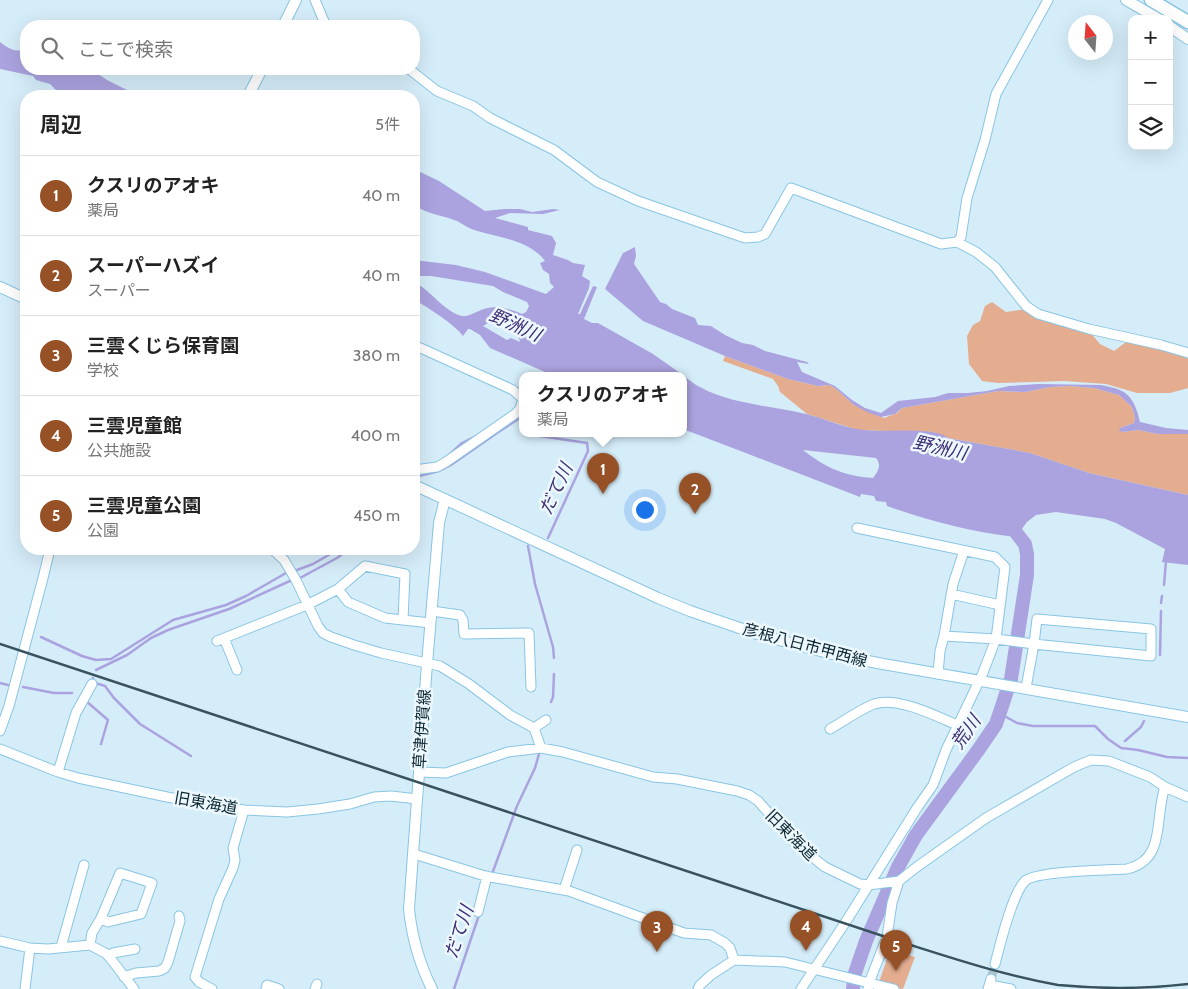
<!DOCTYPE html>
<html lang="ja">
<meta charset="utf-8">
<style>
:root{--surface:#fff;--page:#f6f6f6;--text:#222;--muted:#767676;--line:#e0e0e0;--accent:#975127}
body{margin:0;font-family:Cabin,"Noto Sans JP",sans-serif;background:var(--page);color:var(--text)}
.controls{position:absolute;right:15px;top:15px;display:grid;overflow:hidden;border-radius:10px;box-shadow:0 5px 20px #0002}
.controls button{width:45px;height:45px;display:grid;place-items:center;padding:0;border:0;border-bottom:1px solid var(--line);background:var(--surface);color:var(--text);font:25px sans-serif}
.compass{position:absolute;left:1068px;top:15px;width:45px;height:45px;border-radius:50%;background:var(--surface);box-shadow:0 5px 20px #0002;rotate:343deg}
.you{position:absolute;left:644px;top:509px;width:18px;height:18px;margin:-12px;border:4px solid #fff;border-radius:50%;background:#1a73e8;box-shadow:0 0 0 8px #1a73e833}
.badge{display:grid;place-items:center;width:32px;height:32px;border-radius:50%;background:var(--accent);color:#fff;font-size:16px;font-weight:700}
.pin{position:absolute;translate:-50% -41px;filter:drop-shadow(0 1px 2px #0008)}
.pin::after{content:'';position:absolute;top:26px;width:18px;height:15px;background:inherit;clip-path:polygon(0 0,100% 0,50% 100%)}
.popup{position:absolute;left:519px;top:372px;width:168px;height:65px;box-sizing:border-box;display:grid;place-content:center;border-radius:10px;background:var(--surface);filter:drop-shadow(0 1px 4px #0005);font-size:16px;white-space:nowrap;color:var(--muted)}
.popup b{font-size:19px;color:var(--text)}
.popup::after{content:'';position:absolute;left:50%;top:100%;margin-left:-10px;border:10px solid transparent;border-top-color:var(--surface)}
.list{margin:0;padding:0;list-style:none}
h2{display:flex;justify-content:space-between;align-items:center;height:65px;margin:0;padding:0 20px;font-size:21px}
h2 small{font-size:16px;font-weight:400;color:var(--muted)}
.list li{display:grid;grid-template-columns:32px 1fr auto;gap:15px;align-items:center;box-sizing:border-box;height:80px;padding:0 20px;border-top:1px solid var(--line)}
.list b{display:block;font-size:19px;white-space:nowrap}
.list p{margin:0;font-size:16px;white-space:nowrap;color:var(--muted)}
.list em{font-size:16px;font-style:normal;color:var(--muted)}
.icon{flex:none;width:28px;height:28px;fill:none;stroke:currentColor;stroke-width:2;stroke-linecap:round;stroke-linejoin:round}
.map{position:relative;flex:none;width:1188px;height:989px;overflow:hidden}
.search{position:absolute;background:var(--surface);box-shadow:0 5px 20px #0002;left:20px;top:20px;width:400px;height:55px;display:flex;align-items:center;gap:12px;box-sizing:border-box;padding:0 18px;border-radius:20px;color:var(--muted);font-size:19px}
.panel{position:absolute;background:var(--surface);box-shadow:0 5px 20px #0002;left:20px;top:90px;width:400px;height:465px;border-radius:20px}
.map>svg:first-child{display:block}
.green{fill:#e4ad8f}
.water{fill:#aba3df;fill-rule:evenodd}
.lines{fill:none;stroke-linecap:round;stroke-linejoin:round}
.stream{stroke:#aba3df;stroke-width:2.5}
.river{stroke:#aba3df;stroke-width:14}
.minor-tunnel{stroke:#adc5d1;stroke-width:9;stroke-dasharray:9 4.5;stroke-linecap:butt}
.minor-casing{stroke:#89c5e3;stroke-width:11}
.major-casing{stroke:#89c5e3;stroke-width:12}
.highway-casing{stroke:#89c5e3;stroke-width:15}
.minor{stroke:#fff;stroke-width:9}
.major{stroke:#fff;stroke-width:10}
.highway{stroke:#fff;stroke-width:12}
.rail{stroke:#39535e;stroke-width:2.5}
.labels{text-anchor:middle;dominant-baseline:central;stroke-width:5;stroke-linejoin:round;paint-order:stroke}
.street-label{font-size:16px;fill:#0c2631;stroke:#ecf8fe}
.water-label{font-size:18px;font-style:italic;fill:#3d2d73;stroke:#ecf8fe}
</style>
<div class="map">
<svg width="1188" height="989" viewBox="0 0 1188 989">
<rect width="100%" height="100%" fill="#d5edf9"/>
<path class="green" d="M992 302 1006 312 1026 309 1090 332 1100 344 1114 351 1126 342 1157 346 1188 356V388L1170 393H1137L1106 384 1064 381 998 383 982 381 969 364 967 336 973 325 980 321 985 306Z
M725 356 788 379 818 386 829 385 835 388 854 405 884 418 897 413 902 408 998 391 1025 392 1050 387 1070 386 1094 388 1119 395 1132 407 1135 418 1134 423 1120 428 1122 432 1138 430 1158 434H1188V495L1089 473 1030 453 948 438 936 433 858 430 807 414 780 392 778 386 773 379 723 361Z
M890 950 915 957 903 989 878 985Z"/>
<path class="water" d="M0 42C8 48 13 52 23 50L26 53V69H91L107 80 139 96H69L57 91 50 84 36 80 33 76 0 69Z
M414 169 439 181 485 211 504 209H520L532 212 553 209 560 210 543 214 510 213 495 218 528 227V230L552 236 556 243 553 255 568 260 573 263 585 265 582 276 590 281 589 288 578 314H580L593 286 597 287 584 319 592 323H598L653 354 683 375H552L490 348 480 335 470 329H468L463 336C452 322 429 309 414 299V282C431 290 443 311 462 316 469 317 477 311 484 309 496 305 511 309 522 314L526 312 529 306 527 302 503 292 493 286 431 276H414V260L456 265 485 272 546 294 554 287 550 283 549 274 543 270 540 263 545 261C529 239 498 238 474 230 468 228 463 224 457 221 442 215 427 214 414 205ZM493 320 511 322 512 323 509 325 513 329V331L519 338 520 342 511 338 507 340 483 326Z
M635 247 636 256 634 264 660 302 666 304 672 309 695 318 698 325 711 326 725 335 742 343 753 345 765 351 807 362 809 364 797 362 802 372 835 386 852 400 865 408 881 413 898 401 935 397 948 393H968L987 391 1009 386 1038 384 1100 385C1127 389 1134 396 1140 422L1166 428 1188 430V434H1158L1138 430 1122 432 1119 430 1120 428 1134 423 1135 418 1132 407 1119 395 1094 388 1070 386 1050 387 1025 392 998 391 902 408 895 414 881 417 867 412 854 405 835 388 829 385 818 386 788 379 725 356 643 321 605 289 623 253Z
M683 375C689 380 695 385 702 388 728 403 776 407 806 414 823 418 840 426 857 429 879 434 933 425 948 438L1030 453 1089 473 1188 495V565L1162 562 1165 549 1116 523 1105 519 1056 512 1036 515 1027 522 1016 537C972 532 929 521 887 506L886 502 876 501 874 496 861 494 860 497 683 429ZM803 450 876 458C882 466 878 471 873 478 844 476 826 468 803 450Z"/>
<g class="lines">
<path class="stream" d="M497 433 523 416
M542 433 540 436 587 443 588 451 548 538
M448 456 462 443 480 434
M415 477 439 471 451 465 497 433
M528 546 535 584 553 647 554 658
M297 570 313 564 339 549
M300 578 337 558 349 549
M1164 585 1166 561
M1161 603 1162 596
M41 637 82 656 96 660 111 659 173 620 226 605 246 596 286 573
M1160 655 1161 611
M96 670 127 655 151 638 168 630 229 609 292 580
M93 678 92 682 105 686 114 698 140 724 191 756
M0 683 8 685
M23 687 54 693H72
M86 701 108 720 101 744
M551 702 553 697 554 674
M999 713 1017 723 1033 726H1095L1108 739 1121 748 1138 750 1167 757 1188 758
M1125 741 1141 727 1144 721
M492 874 517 806 535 768 539 754
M454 989 479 915"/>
<path class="river" d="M853 989 855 973 866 941 898 867 916 835 979 749 996 724 1011 679 1027 575V554L1025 544 1014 530 1010 518"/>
<path class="minor-tunnel" d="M991 979 995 964"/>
<g class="minor-casing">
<path id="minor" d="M315 0 326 26
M409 69 437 91 473 106 490 118 554 150 597 182 638 201 745 238 758 237 765 234 791 188 920 236 941 244 957 242 976 252 995 267 1026 306 1038 314 1089 329 1161 345 1188 353
M957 242 961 237 967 198 985 140 996 94 1048 0
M414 345 513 390 523 399 520 409 515 414 446 462 437 467 414 470
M272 549 284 560 296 580 318 626 323 633 331 637 354 645 381 653 440 666 469 684 510 715 534 728 541 748
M338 589 348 602 385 618 430 623
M951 594 1000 605
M432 611 460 615 463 620 464 634 529 633 531 687
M944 636 996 639 1034 644 1037 619 1151 629V656L1034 644 1026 688
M224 638 237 670
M217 641 307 605 338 589 365 566 405 574 403 620
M938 674 940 651 944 636 953 584 964 551
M534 728 546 720
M830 729C844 721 859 710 874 704 897 696 936 716 957 725
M0 731 9 706 43 578 50 549
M0 749 58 772 78 778 167 797 244 810 287 812 318 809 350 804 374 797 391 796 417 799
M58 772 76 713 92 684
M419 772 446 773 508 752 541 748 563 752 653 777 677 779 737 791 749 795 758 801 797 845 825 867 860 884 869 885 899 881 918 866 986 818 1074 767 1091 760 1109 761 1150 777 1165 787 1188 797
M414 854 485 876 569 891 684 933 711 935 725 943 730 948 734 960
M564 890 577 850
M478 912 487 876
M0 941 30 948 48 949 90 945 107 954 134 989
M90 945 92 933 101 918 120 873 152 883 141 914 108 922 101 918
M61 947 84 865
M108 956 113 953 135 949
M995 964C1000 945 1012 894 1025 881 1035 871 1109 870 1127 869 1167 860 1154 817 1165 787
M124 977 136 973 159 971 165 968 168 962 180 921 179 916
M25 989 30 948
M212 989 199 982 195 977 219 899 233 868 235 860 233 848 244 810
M266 989 267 985 279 989
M315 989 317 984
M698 989 700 985 711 975 734 960 785 962 894 989
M801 989 845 923 917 808 933 785 946 750 982 675 996 639 1005 567 995 557 857 528
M868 989 869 983 887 937 892 903 899 881
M988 989 991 979
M994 989 995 986 1011 989"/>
</g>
<g class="major-casing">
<path id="major" d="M1126 0 1159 19
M283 26 296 0
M1169 26 1188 39
M248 96 262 69
M0 287 26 299
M414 485 658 598 690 611 757 634 828 653 883 664 1188 717
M432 989C419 963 412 938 409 909L427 664 439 523 445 499"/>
</g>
<g class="highway-casing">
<path id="highway" d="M1151 0 1188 22"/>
</g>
<use href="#minor" class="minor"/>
<use href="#major" class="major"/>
<use href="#highway" class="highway"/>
<path class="rail" d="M0 644 895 940C949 957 1002 975 1058 985 1101 989 1145 989 1188 984"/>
</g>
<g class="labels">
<g class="street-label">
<text transform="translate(805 645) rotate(15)">彦根八日市甲西線</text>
<text transform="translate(422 729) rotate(-86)">草津伊賀線</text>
<text transform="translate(206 803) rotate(10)">旧東海道</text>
<text transform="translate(791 835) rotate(45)">旧東海道</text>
</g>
<g class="water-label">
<text transform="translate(515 325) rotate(24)">野洲川</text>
<text transform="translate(940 448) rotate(13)">野洲川</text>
<text transform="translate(556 489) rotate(-65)">だて川</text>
<text transform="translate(966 732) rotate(-55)">荒川</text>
<text transform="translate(459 932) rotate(-71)">だて川</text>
</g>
</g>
</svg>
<div class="controls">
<button>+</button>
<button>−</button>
<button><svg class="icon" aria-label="layers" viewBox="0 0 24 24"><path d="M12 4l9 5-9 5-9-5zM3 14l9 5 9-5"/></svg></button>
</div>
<svg class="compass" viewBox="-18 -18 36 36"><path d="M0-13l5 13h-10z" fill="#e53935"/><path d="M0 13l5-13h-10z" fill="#767676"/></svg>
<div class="you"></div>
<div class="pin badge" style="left:603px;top:494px">1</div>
<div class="popup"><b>クスリのアオキ</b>薬局</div>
<div class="pin badge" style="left:695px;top:514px">2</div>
<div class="pin badge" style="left:657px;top:952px">3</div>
<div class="pin badge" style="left:806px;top:951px">4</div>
<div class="pin badge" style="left:896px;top:971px">5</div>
<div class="search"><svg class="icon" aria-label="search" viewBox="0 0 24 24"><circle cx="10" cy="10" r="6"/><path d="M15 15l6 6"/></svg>ここで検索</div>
<section class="panel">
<h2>周辺<small>5件</small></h2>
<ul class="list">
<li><span class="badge">1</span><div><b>クスリのアオキ</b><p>薬局</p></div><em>40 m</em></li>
<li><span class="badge">2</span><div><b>スーパーハズイ</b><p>スーパー</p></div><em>40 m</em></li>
<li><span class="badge">3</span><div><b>三雲くじら保育園</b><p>学校</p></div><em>380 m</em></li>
<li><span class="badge">4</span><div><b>三雲児童館</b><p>公共施設</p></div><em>400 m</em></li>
<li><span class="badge">5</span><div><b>三雲児童公園</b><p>公園</p></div><em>450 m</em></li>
</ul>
</section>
</div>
